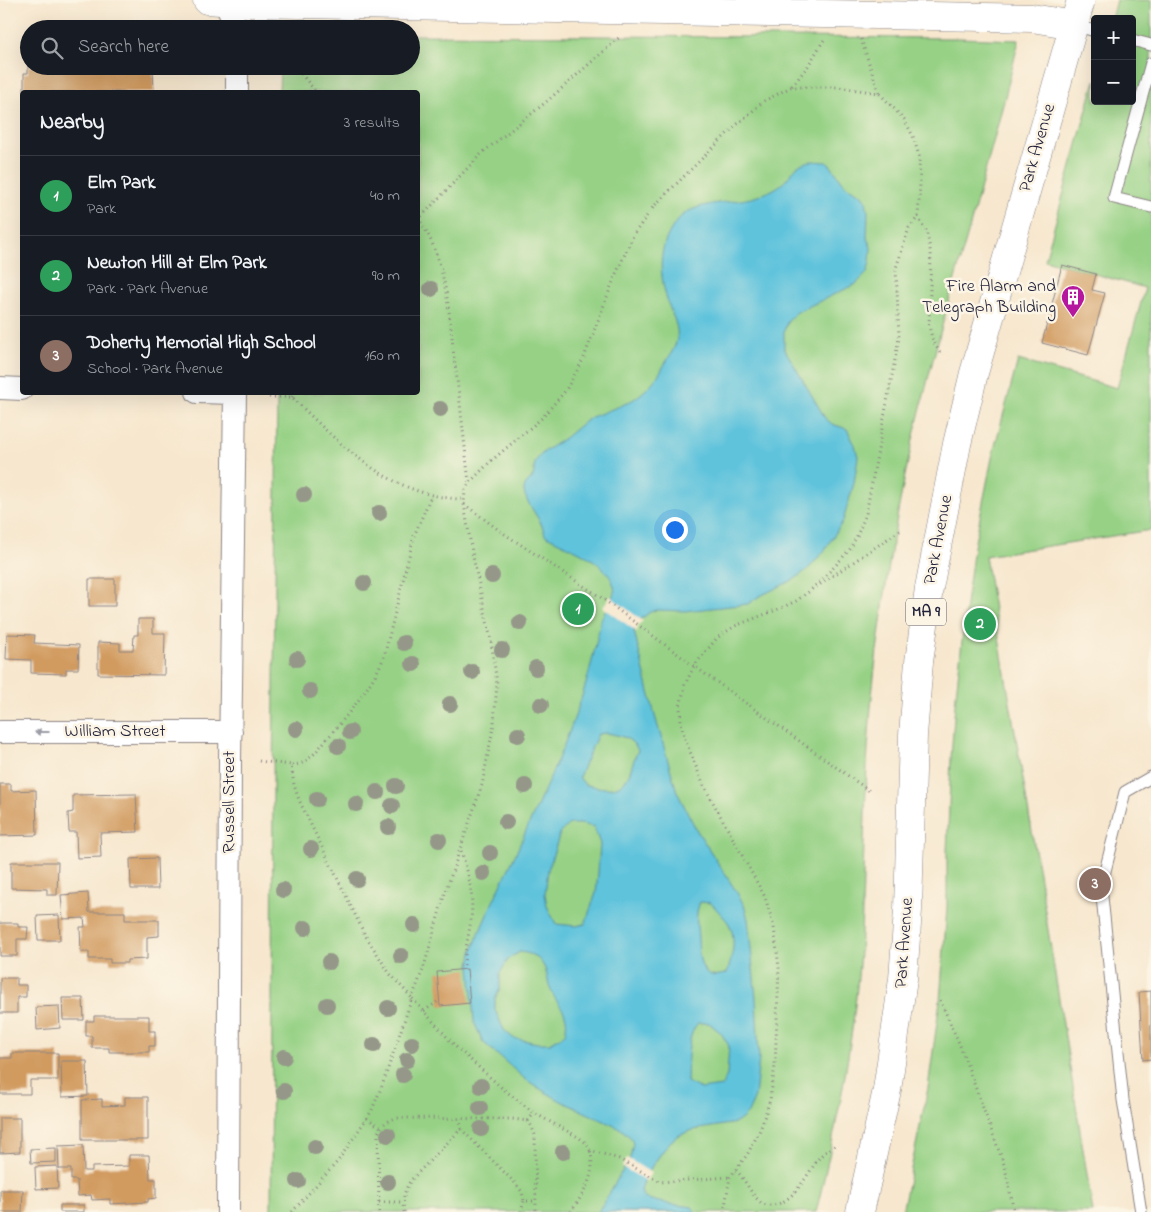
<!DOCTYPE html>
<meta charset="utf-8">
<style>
:root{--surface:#171b24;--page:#20242c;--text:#f1f3f6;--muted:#9ea1a6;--line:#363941;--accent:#d690ce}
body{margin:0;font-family:"Indie Flower",sans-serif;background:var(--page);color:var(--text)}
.controls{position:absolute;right:15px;top:15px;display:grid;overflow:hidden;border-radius:5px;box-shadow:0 5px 20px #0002}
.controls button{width:45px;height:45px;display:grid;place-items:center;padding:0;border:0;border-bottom:1px solid var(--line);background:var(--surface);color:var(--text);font:25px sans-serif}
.you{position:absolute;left:674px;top:529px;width:18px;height:18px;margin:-12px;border:4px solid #fff;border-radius:50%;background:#1a73e8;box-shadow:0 0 0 8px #1a73e833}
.badge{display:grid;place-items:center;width:32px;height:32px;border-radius:50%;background:var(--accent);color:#fff;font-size:16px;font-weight:700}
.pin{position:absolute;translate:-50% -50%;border:2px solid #fff;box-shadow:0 1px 5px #0006}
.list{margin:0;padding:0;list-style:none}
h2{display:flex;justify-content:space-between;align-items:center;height:65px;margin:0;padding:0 20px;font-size:21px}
h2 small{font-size:16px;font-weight:400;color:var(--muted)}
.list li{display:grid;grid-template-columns:32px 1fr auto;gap:15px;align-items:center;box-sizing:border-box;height:80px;padding:0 20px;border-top:1px solid var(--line)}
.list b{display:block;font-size:19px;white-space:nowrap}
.list p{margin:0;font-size:16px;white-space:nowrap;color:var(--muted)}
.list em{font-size:16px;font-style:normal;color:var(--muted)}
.icon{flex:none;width:28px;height:28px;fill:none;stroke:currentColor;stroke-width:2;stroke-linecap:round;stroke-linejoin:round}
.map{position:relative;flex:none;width:1151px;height:1212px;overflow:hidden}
.search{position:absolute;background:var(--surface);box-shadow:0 5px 20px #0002;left:20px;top:20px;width:400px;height:55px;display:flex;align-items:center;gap:12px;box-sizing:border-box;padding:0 18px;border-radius:28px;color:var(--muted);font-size:19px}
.panel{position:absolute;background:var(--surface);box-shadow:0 5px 20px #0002;left:20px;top:90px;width:400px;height:305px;border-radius:5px}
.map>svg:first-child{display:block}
.green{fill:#96d185;stroke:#5c7a60}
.water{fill:#5ec3dc;stroke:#40728c;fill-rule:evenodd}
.pier{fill:#f7e7ce}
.building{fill:#d19b61}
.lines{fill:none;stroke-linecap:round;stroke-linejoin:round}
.lane-casing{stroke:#8c8484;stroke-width:13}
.street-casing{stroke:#8c8484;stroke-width:24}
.secondary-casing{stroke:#8c8484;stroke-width:29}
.highway-casing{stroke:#8c8484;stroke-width:29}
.path{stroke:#8c8484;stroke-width:3;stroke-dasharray:1 4;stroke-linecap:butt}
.lane{stroke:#fff;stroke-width:11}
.street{stroke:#fff;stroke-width:22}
.secondary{stroke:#fff;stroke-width:28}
.highway{stroke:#fff;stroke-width:28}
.tree{fill:#959889}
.oneway{fill:#9c9ca7}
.labels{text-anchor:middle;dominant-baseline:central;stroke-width:5;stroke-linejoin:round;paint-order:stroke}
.shield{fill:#fcf5e5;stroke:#63616e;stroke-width:1}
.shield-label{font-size:16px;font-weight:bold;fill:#22223b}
.street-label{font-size:18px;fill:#22223b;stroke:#fcf5e5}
.poi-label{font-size:18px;fill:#22223b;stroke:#fcf5e5;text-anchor:end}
</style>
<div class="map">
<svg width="1151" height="1212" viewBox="0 0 1151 1212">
<rect width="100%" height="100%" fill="#fcf5e5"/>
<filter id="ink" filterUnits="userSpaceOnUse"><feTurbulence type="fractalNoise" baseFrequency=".02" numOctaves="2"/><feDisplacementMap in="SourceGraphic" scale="10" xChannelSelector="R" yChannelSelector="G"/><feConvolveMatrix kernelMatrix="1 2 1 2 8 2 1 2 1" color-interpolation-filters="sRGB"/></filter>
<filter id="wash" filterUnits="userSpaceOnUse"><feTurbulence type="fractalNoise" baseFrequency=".0096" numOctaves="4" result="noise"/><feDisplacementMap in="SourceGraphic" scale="20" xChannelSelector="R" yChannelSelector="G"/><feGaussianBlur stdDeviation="1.12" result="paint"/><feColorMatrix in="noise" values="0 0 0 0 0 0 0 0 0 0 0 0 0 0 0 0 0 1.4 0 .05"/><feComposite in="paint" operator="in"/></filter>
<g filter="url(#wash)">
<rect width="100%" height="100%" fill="#f7e7ce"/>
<path class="green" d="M1116 0H1151V530L985 556 1038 867 1093 1212H902L928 1088 940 1000 947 908V852L951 758 955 704 967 597 974 547 993 453 1018 360 1117 388 1145 288 1045 260 1095 80V101H1132V19H1111Z
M411 35 959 38 1019 40C989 169 948 294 917 423 900 491 889 560 880 629 871 690 867 752 865 814 863 860 863 906 860 952 854 1040 837 1127 816 1212H271L273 782 277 393 418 392V92H279L280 66H411Z"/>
<path class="water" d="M811 161 826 162 830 165 846 186 861 194 866 201 868 212 867 238 871 247 870 262 867 273 856 284 797 312 788 320 784 331V348L825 418 832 424 847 429 855 445 858 457 854 483 843 521 825 550 809 568 795 579 758 597 748 604 685 611 656 610 650 612 636 623 634 631 655 716 677 792 696 829 736 891 744 905 748 919 756 998 759 1059 755 1097 748 1113 742 1119 736 1123 693 1130 677 1136 669 1143 652 1166 644 1181 641 1191 644 1198 663 1203 692 1207 696 1212H598L630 1158 633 1143 631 1138 621 1129 561 1101 542 1090 525 1079 483 1042 474 1022 470 966 472 952C484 917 502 884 517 851 538 803 562 755 579 705 589 677 595 649 601 620 604 610 617 595 614 586 605 558 568 548 545 535 542 519 525 503 524 491 524 483 531 482 533 476 535 471 533 467 536 461 541 452 553 446 562 440 572 433 581 423 592 417 601 413 611 410 620 406 637 400 653 385 662 369 667 360 675 349 677 339 679 327 673 317 669 306 659 276 656 247 677 221 693 200 732 204 755 197 766 193 777 189 785 181 795 170 794 165 811 161ZM607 733C621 736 631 737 638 750 635 757 633 762 631 769 622 795 607 788 585 785L579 777 598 734ZM569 824H581L594 827 600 844 598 873 596 893 585 924 576 926 556 924 547 906 545 894 548 870 560 833ZM700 902 711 903C715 908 727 920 729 924 737 940 732 958 727 973 699 984 699 957 698 937 697 924 695 914 700 902ZM520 952C528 953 536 955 541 962 547 969 547 979 550 988 557 1007 571 1010 565 1034L550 1043H537L513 1038 504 1030 495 1010V999L500 989V973L509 958ZM698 1023H709L721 1033 729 1046 727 1075 722 1086 701 1089 687 1082C688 1066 686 1035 698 1023Z"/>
<path class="pier" d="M610 596 643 621 638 625 637 632 603 607Z
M627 1158 651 1173 646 1181 622 1167Z"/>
<g id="blocks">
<path class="building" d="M28 66 153 68 154 92H24V73H28Z
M1062 265 1096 274 1092 290 1105 293 1088 355 1042 343Z
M89 579H115V606H89Z
M138 619H153V633H165L164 675 98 674V642L120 643V650H133L134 635H138Z
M7 634 35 635 34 643 79 645 78 669H66V674L31 673V660L6 659Z
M0 784H11V791L36 790 37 835 0 836Z
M136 794 138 832 100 833 101 857 77 858 76 832H69L68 813 73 812V795Z
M157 858 158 889H131L130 859Z
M11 862H58L57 895H47V889L11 888Z
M88 893 89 912H125V920H159V936L147 937V959L127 960V963H110V959H89V952H81L80 927H85L84 918 63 919 61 895Z
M59 915 60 940H38L37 916Z
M0 923H18V927H28L27 939H17V956H0Z
M467 969 470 1003 440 1006 437 972Z
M0 978H17V985H26V997H17V1013H0Z
M1151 991V1059L1143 1060 1139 992Z
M62 998H83L84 1020H63Z
M59 1006 60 1028 37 1030 36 1007Z
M94 1016H149V1031H155V1046H149V1052H109V1048H92V1036H86V1021H94Z
M12 1053H58V1080H30V1094H0V1058H12Z
M61 1061H87L88 1096 62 1097Z
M125 1097H148V1140H82V1100L102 1099V1106L125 1105Z
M0 1118H20V1152L0 1153Z
M83 1145 84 1171H92V1167L129 1166V1155H149L150 1179H156V1198L148 1199V1202L110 1204V1199L92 1200 91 1195 78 1196 77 1180H71V1169H59L58 1146Z
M56 1148V1162L31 1163 30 1149Z
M57 1166 58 1188 36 1189 35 1167Z
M0 1190H23L22 1212H0Z
M60 1205H84V1212H60Z"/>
</g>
</g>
<g filter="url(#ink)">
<use href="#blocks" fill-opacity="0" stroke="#8c8484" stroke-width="1"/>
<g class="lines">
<g class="lane-casing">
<path id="lane" d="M1074 25 1095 31
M1132 40 1151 45
M1151 63 1114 198 1151 207
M1141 1212 1123 1100 1101 887 1125 792 1151 777"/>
</g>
<g class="street-casing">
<path id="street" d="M224 0 237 29
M237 92V66
M0 388 22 389
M197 392 235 393
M0 732H231
M228 1212 230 761 235 392"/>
</g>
<g class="secondary-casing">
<path id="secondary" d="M207 0 247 3 1032 18 1074 25"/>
</g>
<g class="highway-casing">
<path id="highway" d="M860 1212 887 1090 903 979 908 910 913 735 919 662 929 588 957 444 974 373 1081 0"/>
</g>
<path class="path" d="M861 39 879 93
M295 66 316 92
M792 86 808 66 825 38
M918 217 927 232 931 255 929 326 933 341 940 353
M418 218C446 257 449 311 454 357 460 399 464 441 469 482
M418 220 482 153 545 103 621 36
M269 397H292C340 445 392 498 464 499
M292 397 296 392
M464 504 503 533 599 596 694 666 871 792
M816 587 901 530
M259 761 291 765
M461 851C469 874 474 895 471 919 469 936 464 952 464 969
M940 1000 959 1043 1005 1167 1014 1212
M424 1011 440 1000
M367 1118 380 1127
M528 1121 534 1113
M461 1129 516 1184 522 1192 524 1201H535
M736 1170C746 1180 751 1196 763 1204 790 1212 806 1175 819 1158 824 1152 831 1148 838 1144
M379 1202H403
M292 1212 338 1161 371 1112 382 1086 412 998 390 974 365 935 299 800 294 785 291 765C302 765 307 761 315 753 339 724 369 693 384 657L414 536 431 496
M379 1212 378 1133C382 1124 387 1121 396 1118L512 1119 528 1121 532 1127 535 1135 536 1212
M404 1212C402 1200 404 1191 411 1180L461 1129 460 1119
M521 1212 524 1201
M571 1212C584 1192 597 1175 590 1150
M724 1212 730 1177 747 1155 760 1130 770 1100 775 1066 779 968 774 927 765 897 703 784 685 739 681 723 680 707 685 685 694 666 717 638 735 626 781 608 796 601 810 591 836 565 850 549 857 536 866 514 899 338 896 268 909 228 918 217 920 184 919 156 913 136 904 119 879 93 838 87H791L764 101 733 128 654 206 634 234 615 276 583 360 566 390 542 418 491 461 469 483 465 490 464 504 472 552 491 640 497 684 494 723 482 785 443 899 424 967 412 998 455 1046 502 1088 534 1113 578 1137 585 1142 590 1150 619 1159 661 1182 730 1177"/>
<use href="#lane" class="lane"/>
<use href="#street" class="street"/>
<use href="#secondary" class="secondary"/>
<use href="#highway" class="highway"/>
</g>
<g class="tree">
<circle cx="431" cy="289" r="8"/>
<circle cx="440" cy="409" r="8"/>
<circle cx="304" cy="495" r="8"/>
<circle cx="379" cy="513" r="8"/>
<circle cx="492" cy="576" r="8"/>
<circle cx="364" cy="583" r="8"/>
<circle cx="520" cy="623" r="8"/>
<circle cx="404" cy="643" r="8"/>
<circle cx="502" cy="650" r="8"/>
<circle cx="297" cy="659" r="8"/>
<circle cx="413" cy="664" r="8"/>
<circle cx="536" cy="668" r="8"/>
<circle cx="472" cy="672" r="8"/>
<circle cx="310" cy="691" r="8"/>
<circle cx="450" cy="704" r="8"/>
<circle cx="541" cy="705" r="8"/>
<circle cx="296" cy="729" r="8"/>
<circle cx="350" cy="732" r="8"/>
<circle cx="518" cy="735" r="8"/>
<circle cx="338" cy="746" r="8"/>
<circle cx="396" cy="786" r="8"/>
<circle cx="525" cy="786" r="8"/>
<circle cx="377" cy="792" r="8"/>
<circle cx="317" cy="799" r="8"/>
<circle cx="356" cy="804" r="8"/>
<circle cx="392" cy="806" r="8"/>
<circle cx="506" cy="822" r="8"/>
<circle cx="388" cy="827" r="8"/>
<circle cx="439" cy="840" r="8"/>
<circle cx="311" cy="849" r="8"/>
<circle cx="490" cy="853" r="8"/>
<circle cx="483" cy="873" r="8"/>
<circle cx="357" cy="879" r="8"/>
<circle cx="283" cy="890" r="8"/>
<circle cx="414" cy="925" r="8"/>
<circle cx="305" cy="928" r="8"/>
<circle cx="401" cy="956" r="8"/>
<circle cx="329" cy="962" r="8"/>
<circle cx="327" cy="1005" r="8"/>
<circle cx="388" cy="1008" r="8"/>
<circle cx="412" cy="1044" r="8"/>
<circle cx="374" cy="1045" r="8"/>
<circle cx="284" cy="1057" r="8"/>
<circle cx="407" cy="1060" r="8"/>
<circle cx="403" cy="1075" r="8"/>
<circle cx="481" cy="1086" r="8"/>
<circle cx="284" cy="1091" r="8"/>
<circle cx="480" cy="1108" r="8"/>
<circle cx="481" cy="1129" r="8"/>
<circle cx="388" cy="1135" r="8"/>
<circle cx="315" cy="1147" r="8"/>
<circle cx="563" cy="1152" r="8"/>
<circle cx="298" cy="1181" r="8"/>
<circle cx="388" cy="1182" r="8"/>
</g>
<defs><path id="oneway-solid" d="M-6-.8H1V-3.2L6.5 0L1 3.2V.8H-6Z" transform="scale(1.25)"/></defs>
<use class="oneway" href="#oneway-solid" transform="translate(42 732) rotate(180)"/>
</g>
<defs>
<g id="building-pin" transform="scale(1.25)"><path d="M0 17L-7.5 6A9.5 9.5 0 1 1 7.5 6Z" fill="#b5179e" stroke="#fcf5e5"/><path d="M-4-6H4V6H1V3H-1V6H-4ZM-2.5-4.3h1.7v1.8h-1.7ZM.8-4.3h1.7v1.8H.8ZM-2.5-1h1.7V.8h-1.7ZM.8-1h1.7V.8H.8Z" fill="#fff"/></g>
</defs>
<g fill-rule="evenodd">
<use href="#building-pin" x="1073" y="297"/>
</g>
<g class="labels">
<rect class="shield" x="906" y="598.5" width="40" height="27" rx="4"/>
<g class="shield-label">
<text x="926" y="612">MA 9</text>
</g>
<g class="street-label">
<text transform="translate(1038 148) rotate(-74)">Park Avenue</text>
<text transform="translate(939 540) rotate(-79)">Park Avenue</text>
<text x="115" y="732">William Street</text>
<text transform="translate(230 802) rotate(-90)">Russell Street</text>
<text transform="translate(905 943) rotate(-86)">Park Avenue</text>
</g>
<g class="poi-label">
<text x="1056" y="287">Fire Alarm and<tspan x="1056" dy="21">Telegraph Building</tspan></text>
</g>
</g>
</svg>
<div class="controls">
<button>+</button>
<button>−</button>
</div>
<div class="you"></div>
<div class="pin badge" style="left:578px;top:609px;background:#2e9e5b">1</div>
<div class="pin badge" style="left:980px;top:624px;background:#2e9e5b">2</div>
<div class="pin badge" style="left:1095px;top:884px;background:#8d6e63">3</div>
<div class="search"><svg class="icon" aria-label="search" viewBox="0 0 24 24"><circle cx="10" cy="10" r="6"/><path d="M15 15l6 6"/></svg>Search here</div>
<section class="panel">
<h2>Nearby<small>3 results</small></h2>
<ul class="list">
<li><span class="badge" style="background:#2e9e5b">1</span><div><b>Elm Park</b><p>Park</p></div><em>40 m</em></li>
<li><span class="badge" style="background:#2e9e5b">2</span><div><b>Newton Hill at Elm Park</b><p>Park · Park Avenue</p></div><em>90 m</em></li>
<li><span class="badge" style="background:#8d6e63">3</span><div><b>Doherty Memorial High School</b><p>School · Park Avenue</p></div><em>160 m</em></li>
</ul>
</section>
</div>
